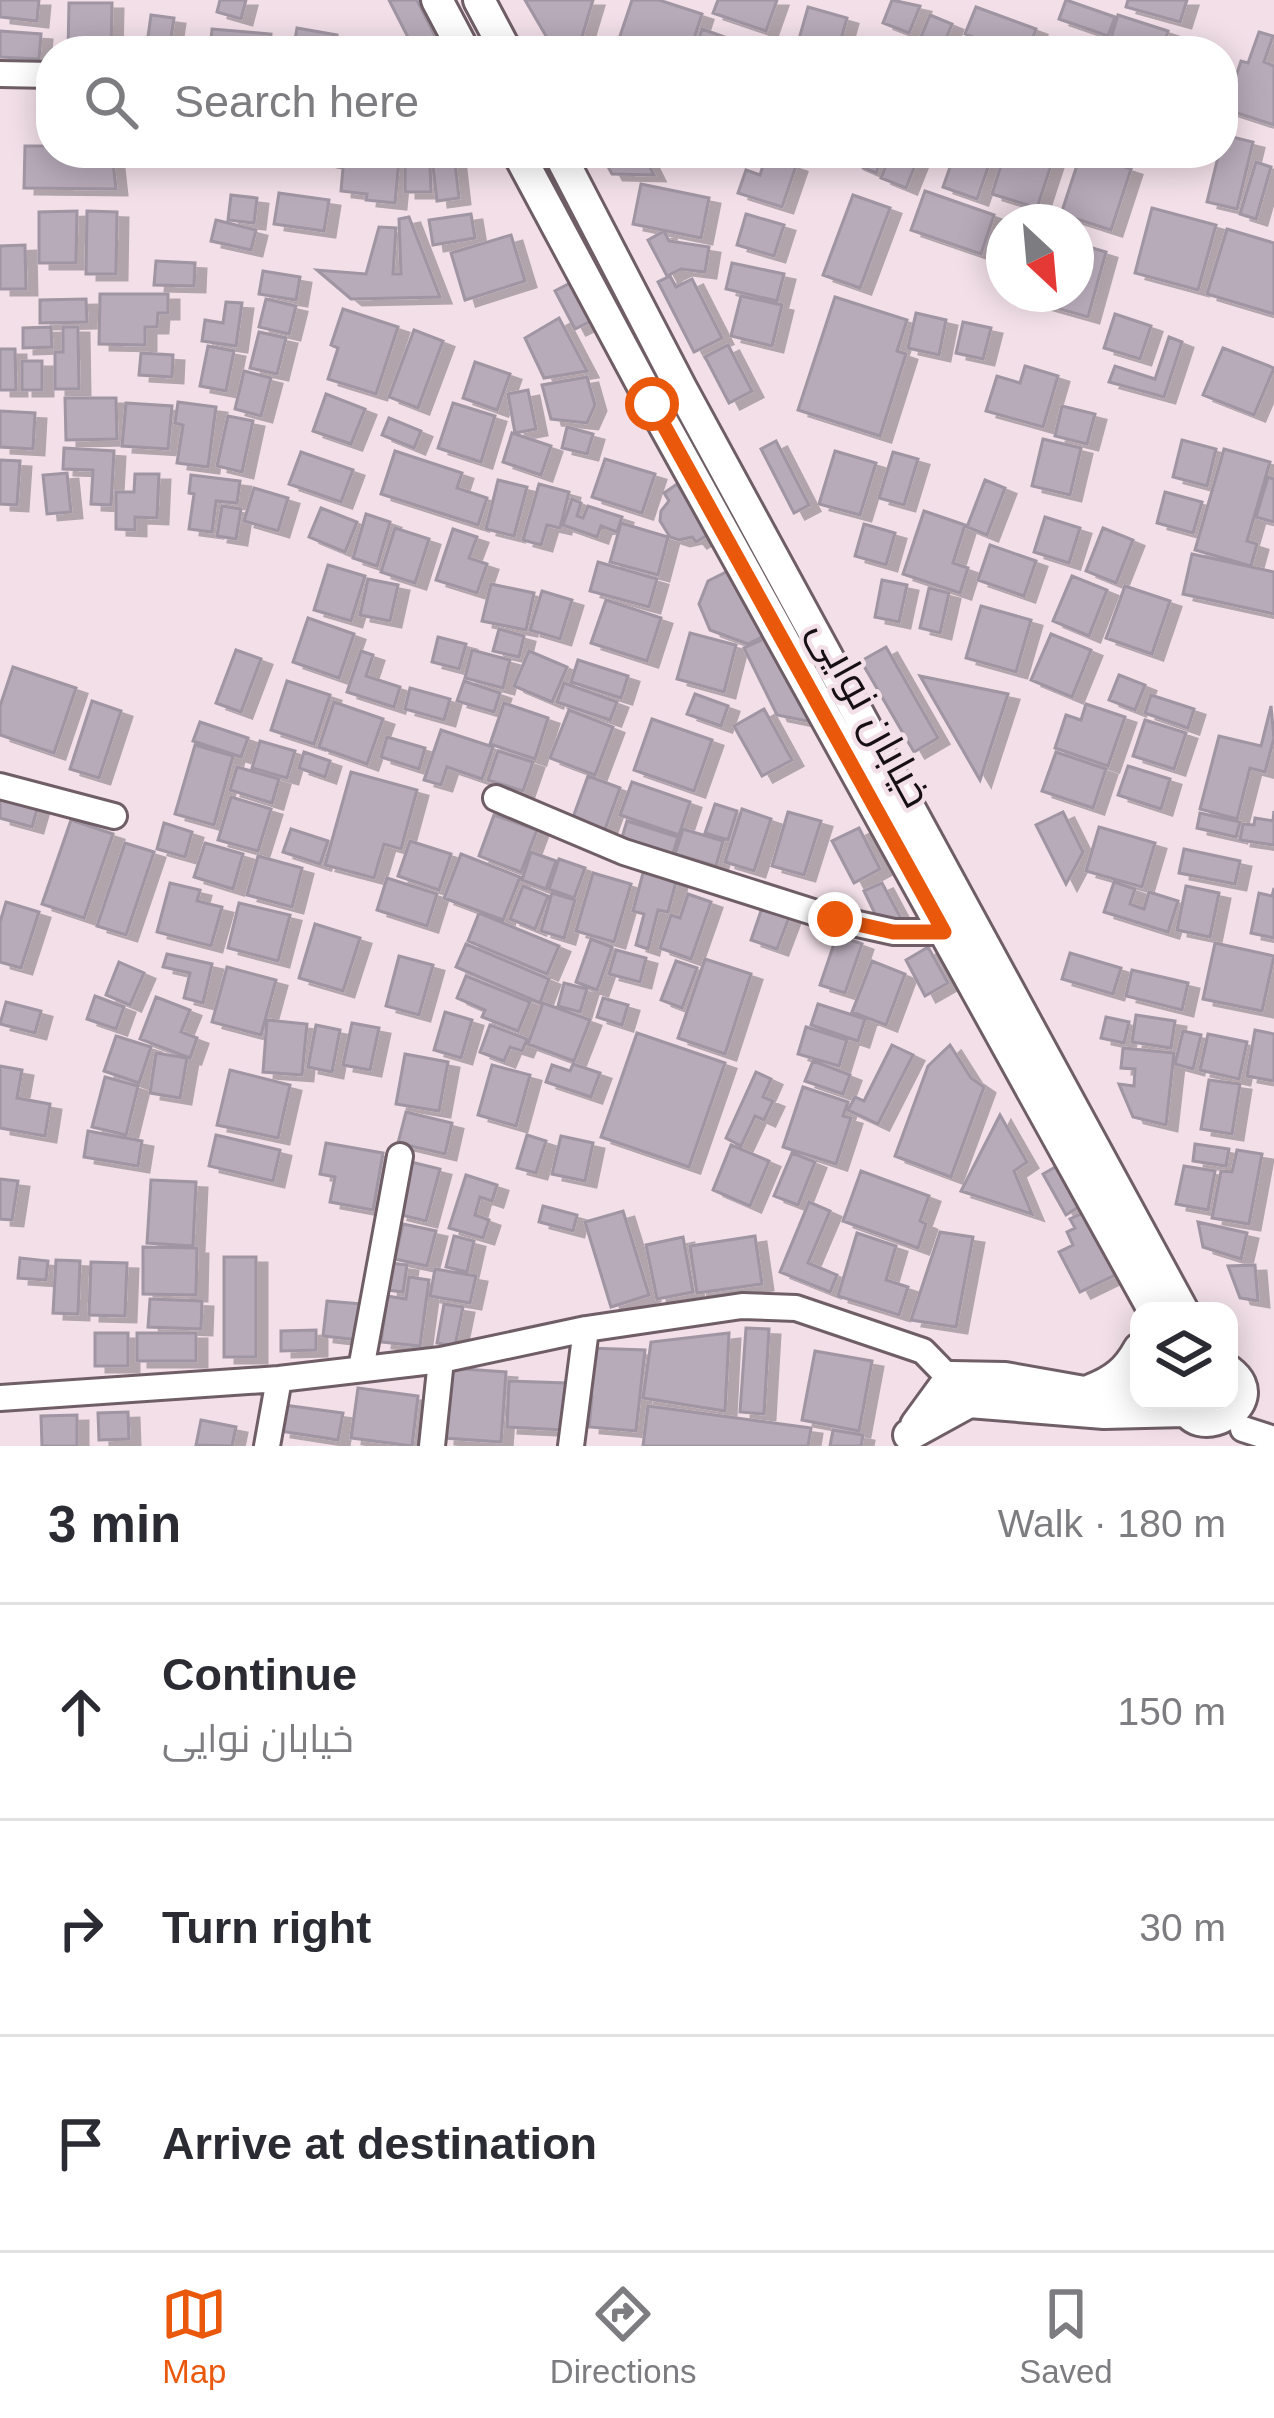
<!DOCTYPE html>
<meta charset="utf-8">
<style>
:root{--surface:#fff;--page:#f7f7f7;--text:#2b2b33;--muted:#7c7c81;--line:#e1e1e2;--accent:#ea580c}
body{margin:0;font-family:Helvetica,Cairo,sans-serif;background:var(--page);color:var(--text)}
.controls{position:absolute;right:36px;bottom:36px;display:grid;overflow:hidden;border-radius:24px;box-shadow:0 6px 30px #0003}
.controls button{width:108px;height:108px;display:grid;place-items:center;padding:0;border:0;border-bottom:3px solid var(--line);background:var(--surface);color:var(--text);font:60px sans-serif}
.compass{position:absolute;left:986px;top:204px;width:108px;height:108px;border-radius:50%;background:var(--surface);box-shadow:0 6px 30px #0003;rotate:154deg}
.stop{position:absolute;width:36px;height:36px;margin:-27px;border:9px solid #ea580c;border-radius:50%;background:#fff}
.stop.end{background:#ea580c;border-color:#fff;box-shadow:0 3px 12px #0008}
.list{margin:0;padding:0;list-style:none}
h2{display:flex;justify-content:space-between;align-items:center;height:156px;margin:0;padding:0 48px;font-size:51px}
h2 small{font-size:39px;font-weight:400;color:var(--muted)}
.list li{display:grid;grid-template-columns:78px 1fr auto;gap:36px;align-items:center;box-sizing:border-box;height:216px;padding:0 48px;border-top:3px solid var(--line)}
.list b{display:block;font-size:45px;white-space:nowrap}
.list p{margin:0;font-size:39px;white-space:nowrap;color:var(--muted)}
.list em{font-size:39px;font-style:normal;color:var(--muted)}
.icon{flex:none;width:66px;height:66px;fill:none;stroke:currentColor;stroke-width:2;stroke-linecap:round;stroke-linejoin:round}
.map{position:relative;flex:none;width:1274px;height:1446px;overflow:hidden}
.search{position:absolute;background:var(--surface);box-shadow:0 6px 30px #0003;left:36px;right:36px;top:36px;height:132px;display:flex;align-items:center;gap:30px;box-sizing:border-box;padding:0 42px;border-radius:48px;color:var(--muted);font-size:45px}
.sheet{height:804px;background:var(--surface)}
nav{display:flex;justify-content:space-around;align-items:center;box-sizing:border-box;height:168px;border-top:3px solid var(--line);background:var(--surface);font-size:33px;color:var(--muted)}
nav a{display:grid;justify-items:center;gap:6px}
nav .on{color:var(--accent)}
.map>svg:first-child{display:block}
.building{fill:#b7aab9;stroke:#a095a2;stroke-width:3;filter:url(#shadow)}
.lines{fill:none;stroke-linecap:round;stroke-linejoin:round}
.minor-casing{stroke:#6f5e66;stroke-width:30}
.tertiary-casing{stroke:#6f5e66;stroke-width:36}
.minor{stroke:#fff;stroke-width:24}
.tertiary{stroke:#fff;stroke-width:30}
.route{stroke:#ea580c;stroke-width:15}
.labels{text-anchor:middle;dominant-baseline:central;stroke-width:9;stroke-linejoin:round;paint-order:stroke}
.street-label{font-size:42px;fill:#161013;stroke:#f2dfe8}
</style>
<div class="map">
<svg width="1274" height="1446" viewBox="0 0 1274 1446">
<defs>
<filter id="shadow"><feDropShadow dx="11" dy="6" stdDeviation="0" flood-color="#0004"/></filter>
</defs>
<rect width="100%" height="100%" fill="#f2dfe8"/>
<path class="building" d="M0 0H39L37 21 0 17Z
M220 0H246L241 19 217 12Z
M389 0H417L437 40 415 51Z
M525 0H593L581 40 553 48Z
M632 0H659L702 14 690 51H615Z
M718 0H777L766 31 713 13Z
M892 0 920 6 909 33 883 23Z
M1066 0 1115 17 1108 36 1059 19Z
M1128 0H1187L1180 22 1126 7Z
M69 3H112L111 51H68Z
M808 7 847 18 838 50 799 39Z
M976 7 1036 29 1028 51H1009L965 34Z
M151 15 174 18 169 51H146Z
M930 15 952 24 943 46 921 37Z
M1118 15 1168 31 1162 51H1143L1110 41Z
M297 28 337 35 334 51H293Z
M212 29 271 34 269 51H210Z
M702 29 764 51H695Z
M0 31 41 34 39 59 0 57Z
M1259 32 1273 36 1264 62 1274 66V125L1225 109 1241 61 1248 63Z
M1224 135 1253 142 1237 209 1207 202 1219 153H1223Z
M25 146H51V153H112L116 189 24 188Z
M643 153 654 175 612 174 601 154Z
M858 153H884L876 173 853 163Z
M891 153H920L906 188 881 178Z
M955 153H993L977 199 943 187Z
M1005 153H1055L1037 208 992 194Z
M1081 153 1131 169 1111 230 1061 214Z
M337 155 399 160 395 203 366 200 367 194 341 191 343 168 337 167Z
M454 155 459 198 437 201 432 158Z
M766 156 796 166 782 207 738 193 746 170 760 175Z
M1256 162 1271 167 1256 219 1240 214Z
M430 165 431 192H405V166Z
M641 184 709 198 701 238 633 224Z
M925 191 994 215 981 254 911 230Z
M279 193 329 200 324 231 274 224Z
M231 195 257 198 254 223 228 220Z
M853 195 890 208 860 288 823 275Z
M1152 208 1216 225 1198 290 1135 273Z
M77 211 76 263H39V212Z
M87 211 117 212 116 274H86Z
M471 214 475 238 433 245 429 220Z
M746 214 784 225 774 256 737 245Z
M409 217 440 297 351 299 317 270 366 274 379 227 396 228 393 274H401L399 219Z
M216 220 256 230 251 250 211 241Z
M1227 229 1274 243V314L1207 294Z
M664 231 669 241 709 247 705 272 681 269 667 276 648 240Z
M511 235 525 281 465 300 451 253Z
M1076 243 1106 252 1088 317 1028 300 1029 294H1076Z
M25 245 26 289H0V246Z
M156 261 195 263 194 286 154 285Z
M732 263 784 274 777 301 726 289Z
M263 271 300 277 296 300 259 294Z
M670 276 676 287 692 279 722 338 694 352 658 282Z
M574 281 593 320 575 329 555 291Z
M100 294H168V313H158L157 327H145V345L99 344Z
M741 296 782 305 772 346 731 336Z
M835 297 907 320 897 351 906 354 880 436 798 410Z
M86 299 87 322 40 323V300Z
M266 299 296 306 289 334 259 327Z
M226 302 242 303 236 346 202 341 205 320 223 323Z
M343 309 398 327 376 394 328 379 338 348 331 345Z
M916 313 946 320 939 355 908 348Z
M1115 314 1151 326 1140 359 1104 348Z
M559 318 587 371 544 378 525 338Z
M963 322 991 328 983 359 956 353Z
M51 327 52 347 23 348V328Z
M63 327H78L79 389H55V352H63Z
M414 330 443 341 418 408 389 397Z
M259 332 286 338 277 374 250 368Z
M1169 337 1182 342 1164 397 1109 382 1115 366 1155 379Z
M728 345 752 391 729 403 705 357Z
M208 346 234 351 226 391 200 386Z
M1223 348 1274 368 1254 415 1203 395Z
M0 349H15L16 390H0Z
M141 353 173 355 172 377 139 375Z
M22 361H42V390H22Z
M475 362 510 374 497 410 463 398Z
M1025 366 1058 376 1043 427 986 411 997 376 1020 383Z
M244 371 271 378 261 416 235 409Z
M587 377 595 405 587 423 551 419 542 385Z
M528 390 536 429 515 433 508 394Z
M326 394 365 409 351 444 313 431Z
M65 398H116L117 439 66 440Z
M178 402 216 407 208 467 177 463 183 425 175 423Z
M126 403 172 406 168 449 122 446Z
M453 403 495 416 481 462 438 448Z
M1062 406 1095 414 1087 444 1055 436Z
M0 411 35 413 33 449 0 447Z
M228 416 253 421 242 472 217 466Z
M389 418 421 431 414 448 382 435Z
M567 427 593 434 587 454 562 448Z
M512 433 551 446 541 475 503 462Z
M1043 439 1081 448 1070 495 1032 486Z
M1182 440 1216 449 1207 486 1173 477Z
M776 441 809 505 794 513 761 449Z
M64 448 114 451 111 505 91 504 93 470 63 469Z
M1224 449 1270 462 1247 541 1257 544 1251 566 1195 550Z
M395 451 462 473 457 488 487 498 478 525 381 494Z
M835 451 876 463 860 515 819 504Z
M301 452 353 470 341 502 289 484Z
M893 452 918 459 904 505 879 498Z
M605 459 655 474 642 513 592 497Z
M0 460 20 461 17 505 0 504Z
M67 473 71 512 47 514 43 475Z
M135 474H159L157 518 135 517V530L116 529V492H134Z
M191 475 240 481 237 503 216 501 212 532 189 529 194 494 189 493Z
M1268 477 1274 479V522L1256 517Z
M498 480 527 487 514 536 486 529Z
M985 480 1005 488 987 535 967 527Z
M539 484 569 492 560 528 547 525 541 545 523 540Z
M677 484 709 534 696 542 692 537 679 540 670 537 660 521 661 511 669 501 664 493Z
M254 488 288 498 278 531 244 521Z
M1165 492 1202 502 1193 533 1157 523Z
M572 499 581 503 577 516 583 518 588 506 622 517 617 532 601 526 597 537 563 525Z
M222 506 241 509 236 539 217 536Z
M321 508 357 522 345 552 309 537Z
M924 511 965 525 953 563 968 568 960 593 903 574Z
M366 514 390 522 377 566 353 558Z
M1045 517 1080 528 1069 563 1034 552Z
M621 523 668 537 658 575 610 562Z
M864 524 895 533 886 565 855 556Z
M395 528 429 539 415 583 381 572Z
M1103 528 1133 540 1116 583 1086 571Z
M453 529 477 537 469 558 487 564 477 593 436 580Z
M990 545 1036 561 1024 596 978 580Z
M1192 554 1274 572V614L1183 594Z
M598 562 657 579 649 607 590 591Z
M328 565 365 576 351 621 314 610Z
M734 568 766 635 748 644 710 630 699 604 708 581Z
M1072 576 1107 590 1089 636 1053 621Z
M368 579 398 585 390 621 360 615Z
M882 580 907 585 899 622 875 617Z
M491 584 534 593 526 630 482 621Z
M1125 586 1170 601 1152 654 1106 638Z
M929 588 949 593 940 633 920 628Z
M542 591 572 600 560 639 530 630Z
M606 600 661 618 647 661 591 643Z
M981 606 1031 620 1016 672 966 658Z
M308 618 354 634 339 678 293 662Z
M499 629 524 636 519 657 493 651Z
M690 633 736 645 724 692 677 679Z
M1051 634 1091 650 1072 697 1031 680Z
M770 636 812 722 777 715 744 648Z
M438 637 466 644 459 669 432 662Z
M886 647 938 738 914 752 861 661Z
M236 650 261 659 241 712 216 703Z
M472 650 510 660 503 688 465 678Z
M361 651 373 655 366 676 400 687 394 707 347 692Z
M529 651 567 667 552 702 514 686Z
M578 660 628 676 621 698 571 682Z
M13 667 76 688 54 753 0 735V706Z
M1119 675 1145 685 1135 710 1109 700Z
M920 676 1008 694 980 780Z
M287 681 330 695 314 744 271 730Z
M464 681 500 693 494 712 457 701Z
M564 683 617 702 610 720 557 702Z
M410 688 450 699 444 720 405 709Z
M695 694 728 706 721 726 687 714Z
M1151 695 1194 709 1188 728 1145 713Z
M92 701 121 711 99 778 70 769Z
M334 702 383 719 367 764 319 747Z
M504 703 548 718 535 759 490 744Z
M1086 704 1125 717 1108 766 1055 748 1066 715 1081 720Z
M1271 706 1274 738 1265 772 1250 768 1237 819 1200 809 1219 736 1261 746Z
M764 709 792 760 762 776 734 726Z
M569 710 613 727 595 775 550 758Z
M652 719 712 740 694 791 634 770Z
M1145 720 1186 733 1174 769 1133 756Z
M200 722 248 738 241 757 193 741Z
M441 730 493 747 482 779 447 767 441 785 424 780Z
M387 737 425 748 419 769 381 757Z
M260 741 295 751 287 778 252 768Z
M195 745 233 756 214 825 175 814Z
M498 751 533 762 523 791 488 780Z
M304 752 330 761 325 777 299 768Z
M1056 752 1106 769 1093 808 1042 791Z
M1128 766 1170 779 1161 809 1118 795Z
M237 767 279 779 272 803 230 790Z
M351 772 417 790 401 849 384 844 374 878 325 865Z
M588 776 620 788 604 832 572 820Z
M632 782 690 802 679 835 620 815Z
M0 791 39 803 32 827 0 818Z
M231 797 271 809 258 851 218 840Z
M715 804 737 811 728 840 705 833Z
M742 809 771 819 754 871 725 862Z
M1274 811V845L1240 840 1243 824 1254 825 1255 818 1273 821Z
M788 812 821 821 804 875 772 866Z
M1063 812 1083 852 1066 884 1036 825Z
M1200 813 1240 822 1236 837 1197 828Z
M494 815 537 830 521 872 479 856Z
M71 820 113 834 84 918 42 904Z
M627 821 678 837 671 860 620 844Z
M164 823 192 832 185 857 157 849Z
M1099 827 1155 843 1142 887 1086 871Z
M859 828 880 869 854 883 832 841Z
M291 829 328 841 320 864 283 852Z
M683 829 723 841 716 866 675 854Z
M410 841 451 854 439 890 398 876Z
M125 843 154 852 126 935 97 926Z
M205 843 243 854 233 889 194 877Z
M1184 849 1240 861 1235 884 1179 873Z
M531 852 556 861 546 889 522 880Z
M461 854 520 877 503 920 444 898Z
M258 856 302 868 292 907 247 895Z
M559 859 585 868 574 898 549 889Z
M644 869 677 878 668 912 658 910 648 949 636 945 644 914 633 911Z
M593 873 631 884 614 942 576 931Z
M387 878 437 894 427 926 377 910Z
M1114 882 1135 889 1130 904 1144 909 1149 892 1178 901 1168 932 1104 912Z
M170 883 200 890 197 901 222 907 211 946 157 932Z
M882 883 904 924 879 922 864 891Z
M523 886 548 896 535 929 510 919Z
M1186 886 1219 893 1210 937 1177 930Z
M1274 888V938L1251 933 1259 893 1272 896Z
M552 893 575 900 564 938 541 931Z
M688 894 711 902 691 959 660 948 671 915 680 918Z
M6 902 39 912 21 968 0 962V922Z
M239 903 290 915 278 961 228 948Z
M763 905 790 915 777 949 751 940Z
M479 913 559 946 547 974 468 941Z
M315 924 360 938 343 991 299 978Z
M837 935 862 944 845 993 820 985Z
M591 939 612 947 597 990 576 982Z
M1215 943 1274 956 1262 1011 1203 999Z
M466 944 549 979 540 1003 456 967Z
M928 947 948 983 925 996 906 960Z
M616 950 646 958 640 982 609 974Z
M1070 953 1121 968 1113 994 1062 979Z
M167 954 212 964 203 1003 184 998 190 973 163 967Z
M399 956 433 965 419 1015 386 1006Z
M705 959 751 974 725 1054 678 1038Z
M676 961 697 968 682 1008 661 1000Z
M872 961 905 974 886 1025 852 1012Z
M119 962 144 973 130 1005 106 995Z
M227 967 276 980 261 1035 212 1022Z
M1132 970 1188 983 1182 1010 1126 996Z
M466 976 530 1002 518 1031 482 1017 485 1010 457 998Z
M564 983 587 989 580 1012 558 1006Z
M95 996 124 1007 116 1029 87 1019Z
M156 997 190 1010 181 1032 197 1038 190 1058 140 1039Z
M603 998 628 1005 622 1025 597 1017Z
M6 1002 41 1011 35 1033 0 1024Z
M543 1003 590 1020 574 1061 528 1044Z
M818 1004 865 1019 858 1041 811 1025Z
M445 1012 472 1020 461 1058 434 1050Z
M1136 1015 1175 1021 1171 1048 1132 1042Z
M1106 1017 1129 1022 1124 1043 1101 1038Z
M267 1020 307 1024 302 1075 263 1072Z
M352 1023 379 1028 370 1070 343 1065Z
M316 1025 340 1030 332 1072 308 1067Z
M490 1025 527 1039 522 1051 510 1047 504 1061 480 1052Z
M806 1027 847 1040 839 1066 798 1054Z
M1255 1030 1274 1034V1081L1247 1076Z
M1183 1031 1201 1035 1193 1069 1175 1064Z
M637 1033 725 1063 689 1167 601 1137Z
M1208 1034 1247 1042 1239 1079 1200 1070Z
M116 1036 151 1047 139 1083 104 1071Z
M892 1045 913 1055 878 1124 848 1110 855 1097 864 1101Z
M950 1045 971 1078 984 1087 951 1177 895 1156 928 1066Z
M1123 1048 1174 1053 1166 1125 1133 1117 1119 1084 1134 1086 1135 1069 1121 1068Z
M156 1053 187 1058 180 1098 150 1093Z
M405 1054 448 1062 439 1111 396 1104Z
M813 1061 850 1075 843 1094 805 1081Z
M573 1064 600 1073 591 1097 546 1082 552 1065 570 1071Z
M492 1065 530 1075 516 1126 478 1115Z
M0 1066 22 1070 17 1098 50 1104 45 1136 0 1128Z
M230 1070 290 1085 278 1138 217 1125Z
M756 1072 771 1079 763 1097 773 1101 764 1120 755 1116 741 1146 726 1138Z
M105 1077 138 1086 126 1135 92 1127Z
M1209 1080 1240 1084 1232 1134 1201 1129Z
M803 1087 848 1102 843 1116 851 1118 836 1164 783 1147Z
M406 1112 452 1123 445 1154 398 1143Z
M1000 1115 1027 1162 1014 1171 1032 1214 961 1191Z
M88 1131 142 1141 138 1166 84 1157Z
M216 1135 280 1150 273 1181 209 1166Z
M527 1135 546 1141 536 1173 517 1168Z
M561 1136 593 1143 585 1181 552 1174Z
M326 1143 383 1153 373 1210 330 1202 335 1177 320 1174Z
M1195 1144 1229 1149 1226 1166 1193 1161Z
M731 1145 769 1161 750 1206 713 1190Z
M1237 1150 1262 1154 1249 1224 1212 1218 1221 1171 1232 1172Z
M792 1153 815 1162 798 1205 774 1196Z
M411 1162 440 1169 426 1221 397 1214Z
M1057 1166 1080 1206 1066 1215 1043 1174Z
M1184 1166 1215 1171 1208 1210 1176 1204Z
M861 1171 929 1196 920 1221 926 1224 918 1248 843 1221Z
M466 1175 497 1185 492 1201 480 1197 475 1215 489 1220 483 1238 449 1228Z
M0 1179 18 1181 12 1220 0 1219Z
M151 1180 196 1182 193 1246 147 1243Z
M809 1202 830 1211 808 1263 837 1275 830 1292 780 1272Z
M543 1206 577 1215 573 1231 539 1222Z
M623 1211 649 1295 611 1307 585 1222Z
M1087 1211 1119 1273 1080 1292 1059 1252 1073 1245 1067 1232 1075 1228 1070 1219Z
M1198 1222 1247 1233 1241 1259 1203 1247Z
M403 1224 436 1231 427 1266 395 1259Z
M940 1232 973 1237 956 1327 911 1320Z
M857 1233 896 1246 886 1280 908 1287 899 1315 838 1296Z
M454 1236 474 1241 467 1272 446 1267Z
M755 1236 762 1284 697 1293 690 1246Z
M683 1237 693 1292 657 1299 646 1245Z
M143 1247 197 1248 196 1295 143 1294Z
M224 1257H256V1357H224Z
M20 1258 48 1261 46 1280 18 1278Z
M56 1260 80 1261 78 1314 53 1313Z
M91 1262 127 1263 125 1316 89 1315Z
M391 1263 407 1265 403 1292 387 1290Z
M1255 1265 1258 1301 1240 1298 1228 1266Z
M435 1269 476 1276 470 1303 430 1296Z
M409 1277 429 1280 420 1346 381 1342 387 1296 406 1299Z
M150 1299 202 1301 201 1329 148 1327Z
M327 1301 363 1304 359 1340 323 1336Z
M444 1304 463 1307 455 1346 437 1343Z
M746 1328 769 1329 764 1414 740 1412Z
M316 1330V1350L281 1351V1331Z
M95 1333H128V1366H95Z
M137 1333H196V1361H137Z
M729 1333 725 1411 643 1398 651 1342Z
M588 1348 645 1350 636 1431 589 1427 592 1396 583 1395Z
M815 1351 872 1361 859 1431 802 1420Z
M449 1368 506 1372 501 1442 444 1438Z
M509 1381 566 1383 564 1430 507 1427Z
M358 1388 418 1396 412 1446 351 1438Z
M284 1405 343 1413 338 1440 280 1431Z
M648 1406 811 1428 808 1446H643Z
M128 1412 129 1439 99 1440 98 1413Z
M77 1415V1446H42L41 1416Z
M201 1420 236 1427 232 1446 196 1445Z
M833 1430 863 1435 861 1446H830Z"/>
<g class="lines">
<g class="minor-casing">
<path id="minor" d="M0 74 51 75
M0 786 114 816
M496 798 624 852 835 919 894 932H944
M361 1369 400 1156
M0 1398 279 1379 441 1360 586 1329 742 1306 796 1308 923 1351 961 1390
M1243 1429 1274 1439
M267 1446 279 1379
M432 1446 441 1360
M571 1446 586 1329"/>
</g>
<g class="tertiary-casing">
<path id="tertiary" d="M437 0 464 51
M479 0 506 51
M518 153 652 403 1154 1311
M559 153 681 388 1183 1311
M1091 1390C1114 1381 1127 1371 1139 1349
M1185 1401C1188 1446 1274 1405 1229 1371
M916 1425 951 1377 1005 1378 1084 1392 1139 1390
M909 1435 969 1402 1104 1413 1185 1411"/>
</g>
<use href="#minor" class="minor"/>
<use href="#tertiary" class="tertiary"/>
</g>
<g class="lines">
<path class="route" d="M652 404 944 932H893L835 919"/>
</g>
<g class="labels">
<g class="street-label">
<text transform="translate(871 713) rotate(61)">خیابان نوایی</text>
</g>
</g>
</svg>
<div class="controls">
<button><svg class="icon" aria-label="layers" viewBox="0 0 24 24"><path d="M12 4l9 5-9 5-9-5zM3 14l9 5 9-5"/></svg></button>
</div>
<svg class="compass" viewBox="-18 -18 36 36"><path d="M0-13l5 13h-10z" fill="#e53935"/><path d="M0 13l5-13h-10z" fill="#7c7c81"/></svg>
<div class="stop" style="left:652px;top:404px"></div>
<div class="stop end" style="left:835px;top:919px"></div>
<div class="search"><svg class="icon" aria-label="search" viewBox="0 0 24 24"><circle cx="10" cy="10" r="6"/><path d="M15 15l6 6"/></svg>Search here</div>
</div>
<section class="sheet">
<h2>3 min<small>Walk · 180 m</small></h2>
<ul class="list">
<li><svg class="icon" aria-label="ahead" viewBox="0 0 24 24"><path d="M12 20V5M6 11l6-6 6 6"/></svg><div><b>Continue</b><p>خیابان نوایی</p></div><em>150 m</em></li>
<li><svg class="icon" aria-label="right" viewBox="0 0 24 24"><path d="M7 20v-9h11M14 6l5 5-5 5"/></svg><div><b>Turn right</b></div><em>30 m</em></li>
<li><svg class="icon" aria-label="arrive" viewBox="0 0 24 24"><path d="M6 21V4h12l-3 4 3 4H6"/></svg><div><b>Arrive at destination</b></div></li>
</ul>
</section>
<nav>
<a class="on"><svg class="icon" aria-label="map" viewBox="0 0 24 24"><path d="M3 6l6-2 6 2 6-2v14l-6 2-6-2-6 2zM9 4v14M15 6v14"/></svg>Map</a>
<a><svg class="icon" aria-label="directions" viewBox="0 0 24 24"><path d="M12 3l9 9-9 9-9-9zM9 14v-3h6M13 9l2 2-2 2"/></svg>Directions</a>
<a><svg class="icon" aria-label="saved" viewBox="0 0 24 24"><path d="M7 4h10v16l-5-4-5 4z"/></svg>Saved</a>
</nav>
